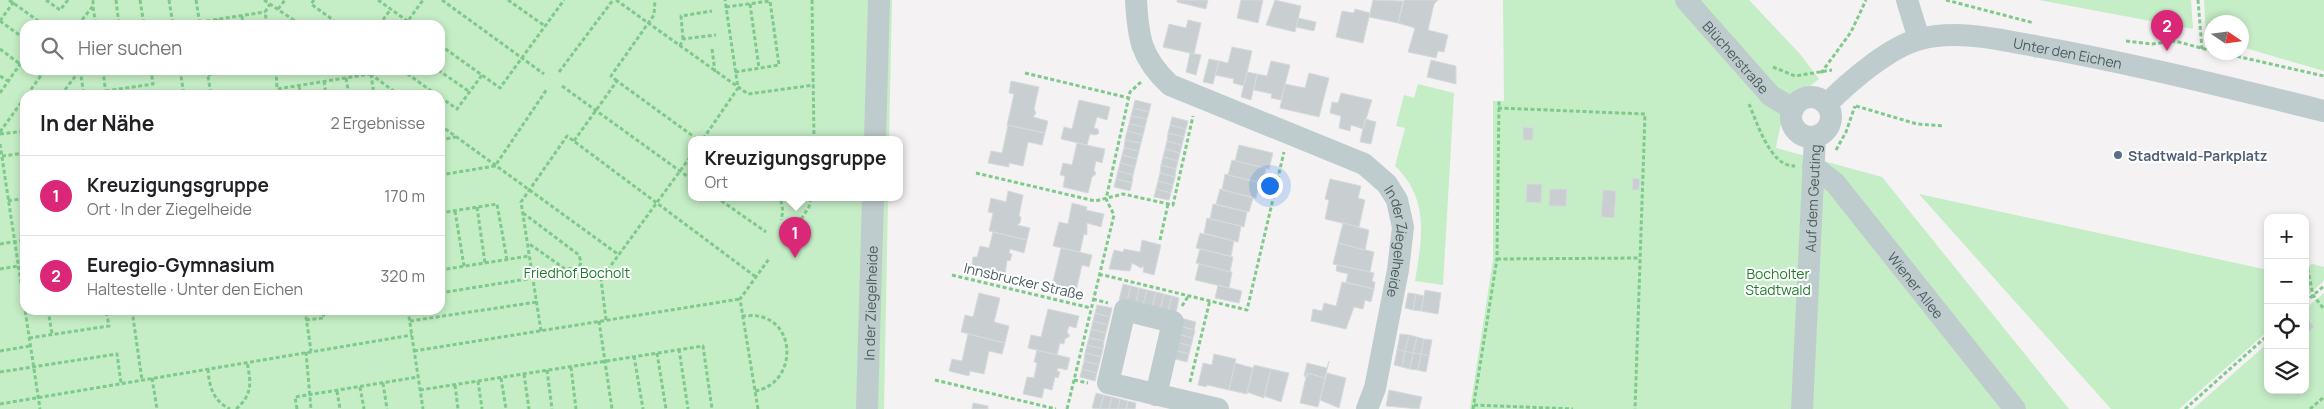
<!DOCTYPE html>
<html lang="de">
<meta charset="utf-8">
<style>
:root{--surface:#fff;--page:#f6f6f6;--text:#202124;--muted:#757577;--line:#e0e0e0;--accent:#db2777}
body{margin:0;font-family:Manrope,sans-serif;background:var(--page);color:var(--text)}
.controls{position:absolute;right:15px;bottom:15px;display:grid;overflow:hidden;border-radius:10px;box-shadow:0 2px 8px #0003}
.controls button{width:45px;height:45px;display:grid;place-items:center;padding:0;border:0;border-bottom:1px solid var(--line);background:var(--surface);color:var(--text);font:25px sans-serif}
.compass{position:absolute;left:2204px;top:15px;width:45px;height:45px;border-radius:50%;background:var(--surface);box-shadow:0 2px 8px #0003;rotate:103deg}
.you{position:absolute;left:1269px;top:185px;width:18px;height:18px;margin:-12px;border:4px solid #fff;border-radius:50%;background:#1a73e8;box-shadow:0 0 0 8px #1a73e833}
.badge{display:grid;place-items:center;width:32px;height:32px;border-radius:50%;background:var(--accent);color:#fff;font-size:16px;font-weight:700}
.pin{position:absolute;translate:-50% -41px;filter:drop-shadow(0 1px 2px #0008)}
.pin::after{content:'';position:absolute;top:26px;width:18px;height:15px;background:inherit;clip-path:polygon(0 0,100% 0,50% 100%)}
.popup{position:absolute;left:688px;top:136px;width:215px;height:65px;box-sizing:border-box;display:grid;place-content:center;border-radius:10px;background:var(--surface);filter:drop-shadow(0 1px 4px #0005);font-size:16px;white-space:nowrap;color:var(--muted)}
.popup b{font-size:19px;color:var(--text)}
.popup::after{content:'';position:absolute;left:50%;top:100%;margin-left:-10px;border:10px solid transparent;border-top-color:var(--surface)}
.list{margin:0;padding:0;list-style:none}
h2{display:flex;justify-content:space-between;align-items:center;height:65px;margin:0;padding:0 20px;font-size:21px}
h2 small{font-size:16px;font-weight:400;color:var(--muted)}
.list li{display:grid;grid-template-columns:32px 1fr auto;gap:15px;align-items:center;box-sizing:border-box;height:80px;padding:0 20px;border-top:1px solid var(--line)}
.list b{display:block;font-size:19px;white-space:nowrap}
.list p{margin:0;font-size:16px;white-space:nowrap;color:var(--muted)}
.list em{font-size:16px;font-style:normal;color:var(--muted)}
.icon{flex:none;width:28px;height:28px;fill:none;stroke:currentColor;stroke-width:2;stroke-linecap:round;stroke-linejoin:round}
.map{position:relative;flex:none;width:2324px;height:409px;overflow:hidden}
.search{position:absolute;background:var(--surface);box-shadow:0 2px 8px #0003;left:20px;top:20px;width:425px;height:55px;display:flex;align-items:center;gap:12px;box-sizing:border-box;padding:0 18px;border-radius:15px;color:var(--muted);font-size:19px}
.panel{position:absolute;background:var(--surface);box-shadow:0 2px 8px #0003;left:20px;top:90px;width:425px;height:225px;border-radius:15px}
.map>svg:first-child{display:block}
.green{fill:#c5edc6;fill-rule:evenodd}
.building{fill:#c9cfd1;stroke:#d6dadd}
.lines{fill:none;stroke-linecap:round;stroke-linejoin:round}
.path{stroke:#7eca8a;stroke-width:3;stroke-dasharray:4 2.5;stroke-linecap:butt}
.minor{stroke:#bfcccd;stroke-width:22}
.service-dot{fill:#5c6f8a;stroke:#fff;stroke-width:2}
.labels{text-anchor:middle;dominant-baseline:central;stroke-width:4;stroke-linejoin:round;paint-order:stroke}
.street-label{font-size:14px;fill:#4b5c5e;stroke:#fff}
.service-label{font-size:14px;font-weight:bold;fill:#4e5e75;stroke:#fff;text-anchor:start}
.park-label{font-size:14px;fill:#1e7d2c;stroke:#fff}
</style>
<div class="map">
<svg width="2324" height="409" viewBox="0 0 2324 409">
<rect width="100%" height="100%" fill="#f4f2f3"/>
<path class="green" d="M0 0H892L889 139H691V197H888L884 409H0ZM25 25H440V70H25ZM25 95H440V310H25Z
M1503 0H1749L1800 54 1819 79C1791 100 1781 114 1776 148L1882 177 2069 409H1470L1493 260V101H1504Z
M2039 0H2191L2193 29Z
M2204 0H2324V71L2242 47V22H2212L2211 38 2206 37Z
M1418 84 1454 93 1443 285 1415 281C1422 239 1430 199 1395 166L1405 128 1396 126 1404 95 1414 98Z
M1919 194 2268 270V331L2179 409H2111Z
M2312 264 2324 267V281L2305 298V268Z
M2324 293V409H2193L2268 343V390H2305V309Z"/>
<path class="building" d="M1177 0H1208L1206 9 1177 2Z
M1241 0H1263L1258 23 1237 18Z
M1275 0 1301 6 1295 32 1266 25Z
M1373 0 1403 1 1398 23 1369 17Z
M1404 0H1438L1434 4 1428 30 1448 35 1444 52 1438 51 1436 58 1408 52 1415 28 1398 23Z
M1355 9 1370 13 1363 43 1336 37 1342 11 1354 13Z
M1298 18 1316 22 1314 31 1296 27Z
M1188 20 1201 23 1194 54 1163 47 1169 24 1186 28Z
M1232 47 1252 51 1244 86 1233 83 1234 79 1215 75 1219 61 1228 63Z
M1190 53 1201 55 1196 75 1186 72Z
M1209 59 1219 61 1213 84 1203 82Z
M1431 60 1456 66V84L1427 77Z
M1271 61 1290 65 1281 100 1271 98 1272 94 1254 90 1257 74 1267 76Z
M1247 72 1257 74 1251 100 1241 97Z
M1309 73 1329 78 1319 117 1280 108 1285 84 1305 88Z
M1011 81 1039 87 1034 109 1036 113 1033 117 1048 121 1045 133 1007 125 1014 94 1009 93Z
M1341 93 1372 100 1363 129 1351 125 1350 131 1339 128 1341 116 1330 113 1332 102 1338 103Z
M1079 100 1110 107 1107 120 1097 117 1094 128 1098 129 1099 133 1096 135 1090 134 1087 145 1061 139 1064 127 1072 129Z
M1135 100 1151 104 1149 112 1133 108Z
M1133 108 1149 112 1147 119 1131 116Z
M1131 116 1147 119 1145 127 1129 124Z
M1172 117 1188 121 1186 129 1170 125Z
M1365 119 1376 122 1371 144 1360 142Z
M1129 124 1145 127 1143 135 1127 131Z
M1008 125 1045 133 1042 145 1028 142 1023 166 1009 163V167L988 163 991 151 1002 153Z
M1170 125 1186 129 1184 137 1168 133Z
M1523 127 1533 128V140H1523Z
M1127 131 1143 135 1141 143 1125 140Z
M1168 133 1184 137 1182 145 1167 141Z
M1125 140 1141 143 1139 151 1124 148Z
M1167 141 1182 145 1180 153 1165 149Z
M1077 143 1105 149 1102 163 1096 161 1094 170 1096 174 1092 177 1088 193 1063 187 1065 176 1060 175 1063 163 1072 165Z
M1239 145 1273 153 1269 169 1235 161Z
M1124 148 1139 151 1137 159 1122 155Z
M1165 149 1180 153 1178 161 1163 157Z
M1122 155 1137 159 1135 167 1120 163Z
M1163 157 1178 161 1176 169 1161 165Z
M1232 160 1266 168 1262 183 1228 175Z
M1120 163 1135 167 1133 175 1118 171Z
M1161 165 1176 169 1175 177 1160 173Z
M1118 171 1133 175 1132 183 1116 179Z
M1160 173 1175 177 1173 185 1158 181Z
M1225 174 1260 183 1256 198 1222 190Z
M1633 178 1640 179 1639 190H1632Z
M1116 179 1132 183 1130 191 1114 187Z
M1330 179 1361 186 1358 198 1365 200 1359 227 1325 219 1329 200 1325 199Z
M1158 181 1173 185 1171 193 1156 189Z
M1527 184H1542L1541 203 1526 202Z
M1156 189 1171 193 1169 200 1154 197Z
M1220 189 1253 198 1249 212 1216 204Z
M1550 189H1567L1566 206H1549Z
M1603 190 1616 191 1614 218 1601 217Z
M1008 191 1023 195 1019 216 1021 217 1020 223 1017 225 1030 228 1027 240 989 231 993 213 988 212 991 198 1006 202Z
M1072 203 1087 207 1086 210 1104 214 1101 227 1087 223V235L1084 234 1080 252 1053 246 1059 222 1068 224Z
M1213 204 1247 212 1244 227 1210 219Z
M1207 218 1241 226 1238 242 1204 233Z
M1343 223 1369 230 1365 250 1338 243Z
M993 232 1027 240 1024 253 1010 249 1009 253 1012 254 1010 261 1007 260 1005 277 980 271 981 267 972 265 973 257H977L980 246 989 248Z
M1200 233 1234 241 1231 256 1196 248Z
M1142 240 1161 245 1154 275 1143 272 1144 266 1141 268 1132 263 1130 271 1109 269 1114 250 1123 252 1124 249 1140 252Z
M1338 243 1374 252 1370 272 1333 264Z
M1061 248 1092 255 1089 267 1082 265 1075 296 1051 290Z
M1200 249 1233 257 1230 272 1196 263Z
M1199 264 1232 272 1229 288 1195 280Z
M1337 265 1374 273 1372 281 1375 282 1374 289 1346 282 1348 274 1336 271Z
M1342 282 1374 289 1371 302 1365 300 1363 309 1354 307 1346 329 1311 321 1313 309 1322 311 1324 303 1336 306Z
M1123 284 1131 286 1127 301 1119 300Z
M1218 285 1242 291 1239 303 1215 298Z
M1131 286 1139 288 1136 303 1127 301Z
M1139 288 1147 290 1143 305 1136 303Z
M1147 290 1156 292 1152 307 1143 305Z
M1425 290 1441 293 1438 314 1421 311Z
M1156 292 1164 294 1160 309 1152 307Z
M979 293 1000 298 994 322 1009 326 1005 343 961 332 965 315 973 317Z
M1408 293 1416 294 1413 310 1405 308Z
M1164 294 1172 296 1168 311 1160 309Z
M1416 294 1424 296 1421 311 1413 310Z
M1172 296 1179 298 1176 313 1168 311Z
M1097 305 1112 308 1110 317 1095 313Z
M1048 309 1079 316 1076 328 1069 326 1067 332 1070 336 1065 339 1064 344 1060 343 1057 355 1028 348 1031 335 1041 337Z
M1095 313 1110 317 1108 325 1093 321Z
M2305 316 2314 327 2305 335Z
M1181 318 1196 322 1194 330 1179 326Z
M1093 321 1108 325 1106 333 1091 329Z
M1179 326 1195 330 1193 338 1177 334Z
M1091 329 1106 333 1104 341 1089 338Z
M968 334 1005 343 1002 354 989 351 984 374 970 371 969 376 949 371 952 359 962 361Z
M1177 334 1193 338 1191 346 1175 342Z
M1400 334 1409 335 1405 351 1397 350Z
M1409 335 1417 337 1413 353 1405 351Z
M1417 337 1424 339 1421 354 1413 353Z
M1089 338 1104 341 1103 349 1087 345Z
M1424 339 1432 340 1429 356 1421 354Z
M1175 342 1191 346 1189 354 1174 350Z
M1087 345 1103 349 1101 357 1085 353Z
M1037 350 1070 358 1067 370 1058 368 1057 371 1060 372 1058 378 1055 377 1052 390 1044 388 1042 398 1023 394 1027 377 1034 378 1037 363 1034 362Z
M1174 350 1189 354 1187 362 1171 358Z
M1397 350 1405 351 1402 367 1394 365Z
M1405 351 1413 353 1410 369 1402 367Z
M1085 353 1101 357 1099 365 1084 361Z
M1413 353 1421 354 1418 370 1410 369Z
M1214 354 1236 359 1229 390 1207 385 1206 387 1198 385 1203 363 1212 365Z
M1421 354 1429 356 1426 372 1418 370Z
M1084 361 1099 365 1097 373 1082 369Z
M1329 361 1325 378 1308 373 1307 377 1304 376 1307 363 1327 368Z
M1235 363 1253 368 1247 394 1229 390Z
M1254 365 1271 369 1264 398 1247 392Z
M1082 369 1097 373 1095 381 1080 377Z
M1271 369 1289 373 1281 402 1264 396Z
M1307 373 1325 378 1318 407 1300 403Z
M1327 373 1346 378 1339 408 1320 400Z
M1389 390 1422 397 1419 409 1386 406Z
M1096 393 1104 395 1100 409 1092 408Z
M1104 395 1112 397 1109 409H1100Z
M1112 397 1120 399 1118 409H1109Z
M1120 399 1128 401 1126 409H1118Z
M1128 401 1136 403 1135 409H1126Z
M973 403 988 406V409H972Z"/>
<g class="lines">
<path class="path" d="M9 0 44 25
M46 0 60 10 68 0
M116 0 119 25
M140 0 144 25
M169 0 173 25
M196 0 200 25
M264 0 301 25
M314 0 311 4 340 25
M378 0 413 25
M442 0 544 74
M508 0 545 26
M616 0 748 94 814 85
M812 0 814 139
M1946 0 2034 23
M2198 0 2202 49
M750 4 759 68
M93 7 96 25
M726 7 770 1 779 65 735 72
M278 9 285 0
M242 16 243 25
M217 19 218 25
M0 21 25 39
M0 21 15 0
M200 22 265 12
M78 25 93 6V0
M267 25 265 12 270 4
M379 25 391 9
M405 25 423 0
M683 39 681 16 712 11
M2126 41 2152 44 2175 41 2212 51
M440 45 500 88 564 0
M680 46 683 39 716 35
M0 49 20 64
M712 49 715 72
M2218 52 2324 76
M1773 67 1795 76 1832 70
M80 70 84 95
M103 70 106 95
M180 70 184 95
M207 70 211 95
M276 70 277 89
M365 70 399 95
M402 70 437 95
M438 70 470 92
M559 72 613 0
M1025 73 1129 98
M1821 73 1851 32 1866 0
M371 74 374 95
M208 75 225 70
M0 76 8 81
M346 78 349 95
M324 81 326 95
M617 81 611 76 654 15 655 0
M299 86 301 95
M562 86 691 179
M106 91 153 84 151 70
M0 93 25 57
M27 95 45 70
M61 95 80 70
M267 95 274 93 277 89 370 74 373 70
M440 97 457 109 482 75
M1749 104C1757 122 1770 167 1795 166
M1856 106 1917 124 1944 126
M1498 108 1645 114 1635 409
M440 125 619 255
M0 132 25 97
M0 134 25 131
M703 139 738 88 725 0
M440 140 456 137
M574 141 617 81 697 139
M0 144 40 409
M1836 150 1846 132 1855 106
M22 153 25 170
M2 156 25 153
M976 173 1095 201 1123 194 1173 205 1193 116
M440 175 495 166 547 89
M716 197 766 232
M775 197 781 201 783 211 781 220
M8 201 25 198
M477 207 485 263
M455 211 464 266
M440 213 497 204 507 260
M523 213 579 255 581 262 579 268 565 269 528 243
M794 230 809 207 811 197
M1160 240 1168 204
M0 244 25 240
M440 252 443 269
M2305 256 2313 295 2324 309
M1497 259 1640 258
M0 269 18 266
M440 270 529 256
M19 274 25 273
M1099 274 1247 310 1284 152
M952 275 1091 308
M440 293 533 278
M1093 299 1108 303
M2305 302 2324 286
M1182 306 1189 295
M48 310 52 334
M132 310 142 380
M305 310 311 351
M408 310 423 409
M49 313 69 310
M742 316C747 316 753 315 758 316 798 323 796 384 755 391
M306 320 324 318 323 311 328 310
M606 320 601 279 691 156
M410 321 537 302
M599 321 612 409
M541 331 521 202 567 136 756 277
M29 338 109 326 106 310
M679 349 688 409
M0 351 30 346
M414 351 740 299
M306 352 311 409
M657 353 666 409
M634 356 643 409
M571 367 576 409
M208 369C209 386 213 401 230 409
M547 370 552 409
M0 372 117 354 121 383
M524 374 529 409
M152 378 157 409
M501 378 506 409
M935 380 1056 409
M1074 380 1088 383
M478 381 482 409
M1190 382 1210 300
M383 383 387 409
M455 385 458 409
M360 387 364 409
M420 390 703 346 712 409
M337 391 340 409
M0 404 412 335
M1474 405 1573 409
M236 409C253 394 251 383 247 362
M297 409 295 397 418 377
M758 409 740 299 769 259
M1067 409 1114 215 1106 199 1130 92 1141 82
M1473 409 1497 259 1499 101
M2185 409 2268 335
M2310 409 2324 397"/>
<g class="minor">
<path id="s1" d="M1136 0C1138 38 1141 58 1170 85L1364 164 1387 184 1397 200 1403 227 1398 270 1375 388 1367 409"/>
<path id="s2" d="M1686 0 1771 96 1793 109"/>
<path d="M1907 0 1919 39"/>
<circle cx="1811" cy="117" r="20"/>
<path id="s3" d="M1827 104C1849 82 1889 47 1920 39 1958 29 2002 40 2040 47 2135 64 2230 88 2324 111"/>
<path d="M875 139 879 0"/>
<path id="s4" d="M1813 166 1835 183 2015 409"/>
<path d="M1156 395 1173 322 1125 310 1108 383 1218 409"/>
<path id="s5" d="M867 409 873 197"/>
<path id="s6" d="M1802 409 1815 137"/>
</g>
</g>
<circle class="service-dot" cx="2118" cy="155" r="5"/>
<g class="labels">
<g class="street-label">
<text stroke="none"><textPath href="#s3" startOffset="264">Unter den Eichen</textPath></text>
<text stroke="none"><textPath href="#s2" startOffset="76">Blücherstraße</textPath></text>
<text stroke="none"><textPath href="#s6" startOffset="211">Auf dem Geuting</textPath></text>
<text stroke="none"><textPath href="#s1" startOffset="395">In der Ziegelheide</textPath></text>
<text transform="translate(1024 281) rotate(13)">Innsbrucker Straße</text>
<text stroke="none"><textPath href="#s4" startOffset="158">Wiener Allee</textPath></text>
<text stroke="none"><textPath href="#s5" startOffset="106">In der Ziegelheide</textPath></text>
</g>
<g class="service-label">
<text x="2128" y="155">Stadtwald-Parkplatz</text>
</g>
<g class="park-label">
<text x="577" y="272">Friedhof Bocholt</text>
<text x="1778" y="273">Bocholter<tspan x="1778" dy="16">Stadtwald</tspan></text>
</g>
</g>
</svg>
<div class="controls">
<button>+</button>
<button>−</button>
<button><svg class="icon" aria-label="locate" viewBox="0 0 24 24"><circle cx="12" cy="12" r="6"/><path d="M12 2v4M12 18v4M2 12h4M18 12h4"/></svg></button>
<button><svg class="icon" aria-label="layers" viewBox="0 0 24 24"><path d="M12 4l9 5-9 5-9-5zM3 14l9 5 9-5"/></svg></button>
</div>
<svg class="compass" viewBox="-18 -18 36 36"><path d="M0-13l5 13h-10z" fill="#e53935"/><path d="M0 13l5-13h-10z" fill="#757577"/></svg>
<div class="you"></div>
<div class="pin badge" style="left:795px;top:258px">1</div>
<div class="popup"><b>Kreuzigungsgruppe</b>Ort</div>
<div class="pin badge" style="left:2167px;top:51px">2</div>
<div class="search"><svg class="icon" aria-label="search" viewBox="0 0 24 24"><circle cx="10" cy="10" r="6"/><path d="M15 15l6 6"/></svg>Hier suchen</div>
<section class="panel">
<h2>In der Nähe<small>2 Ergebnisse</small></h2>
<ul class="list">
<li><span class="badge">1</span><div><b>Kreuzigungsgruppe</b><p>Ort · In der Ziegelheide</p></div><em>170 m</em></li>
<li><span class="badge">2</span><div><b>Euregio-Gymnasium</b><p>Haltestelle · Unter den Eichen</p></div><em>320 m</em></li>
</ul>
</section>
</div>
